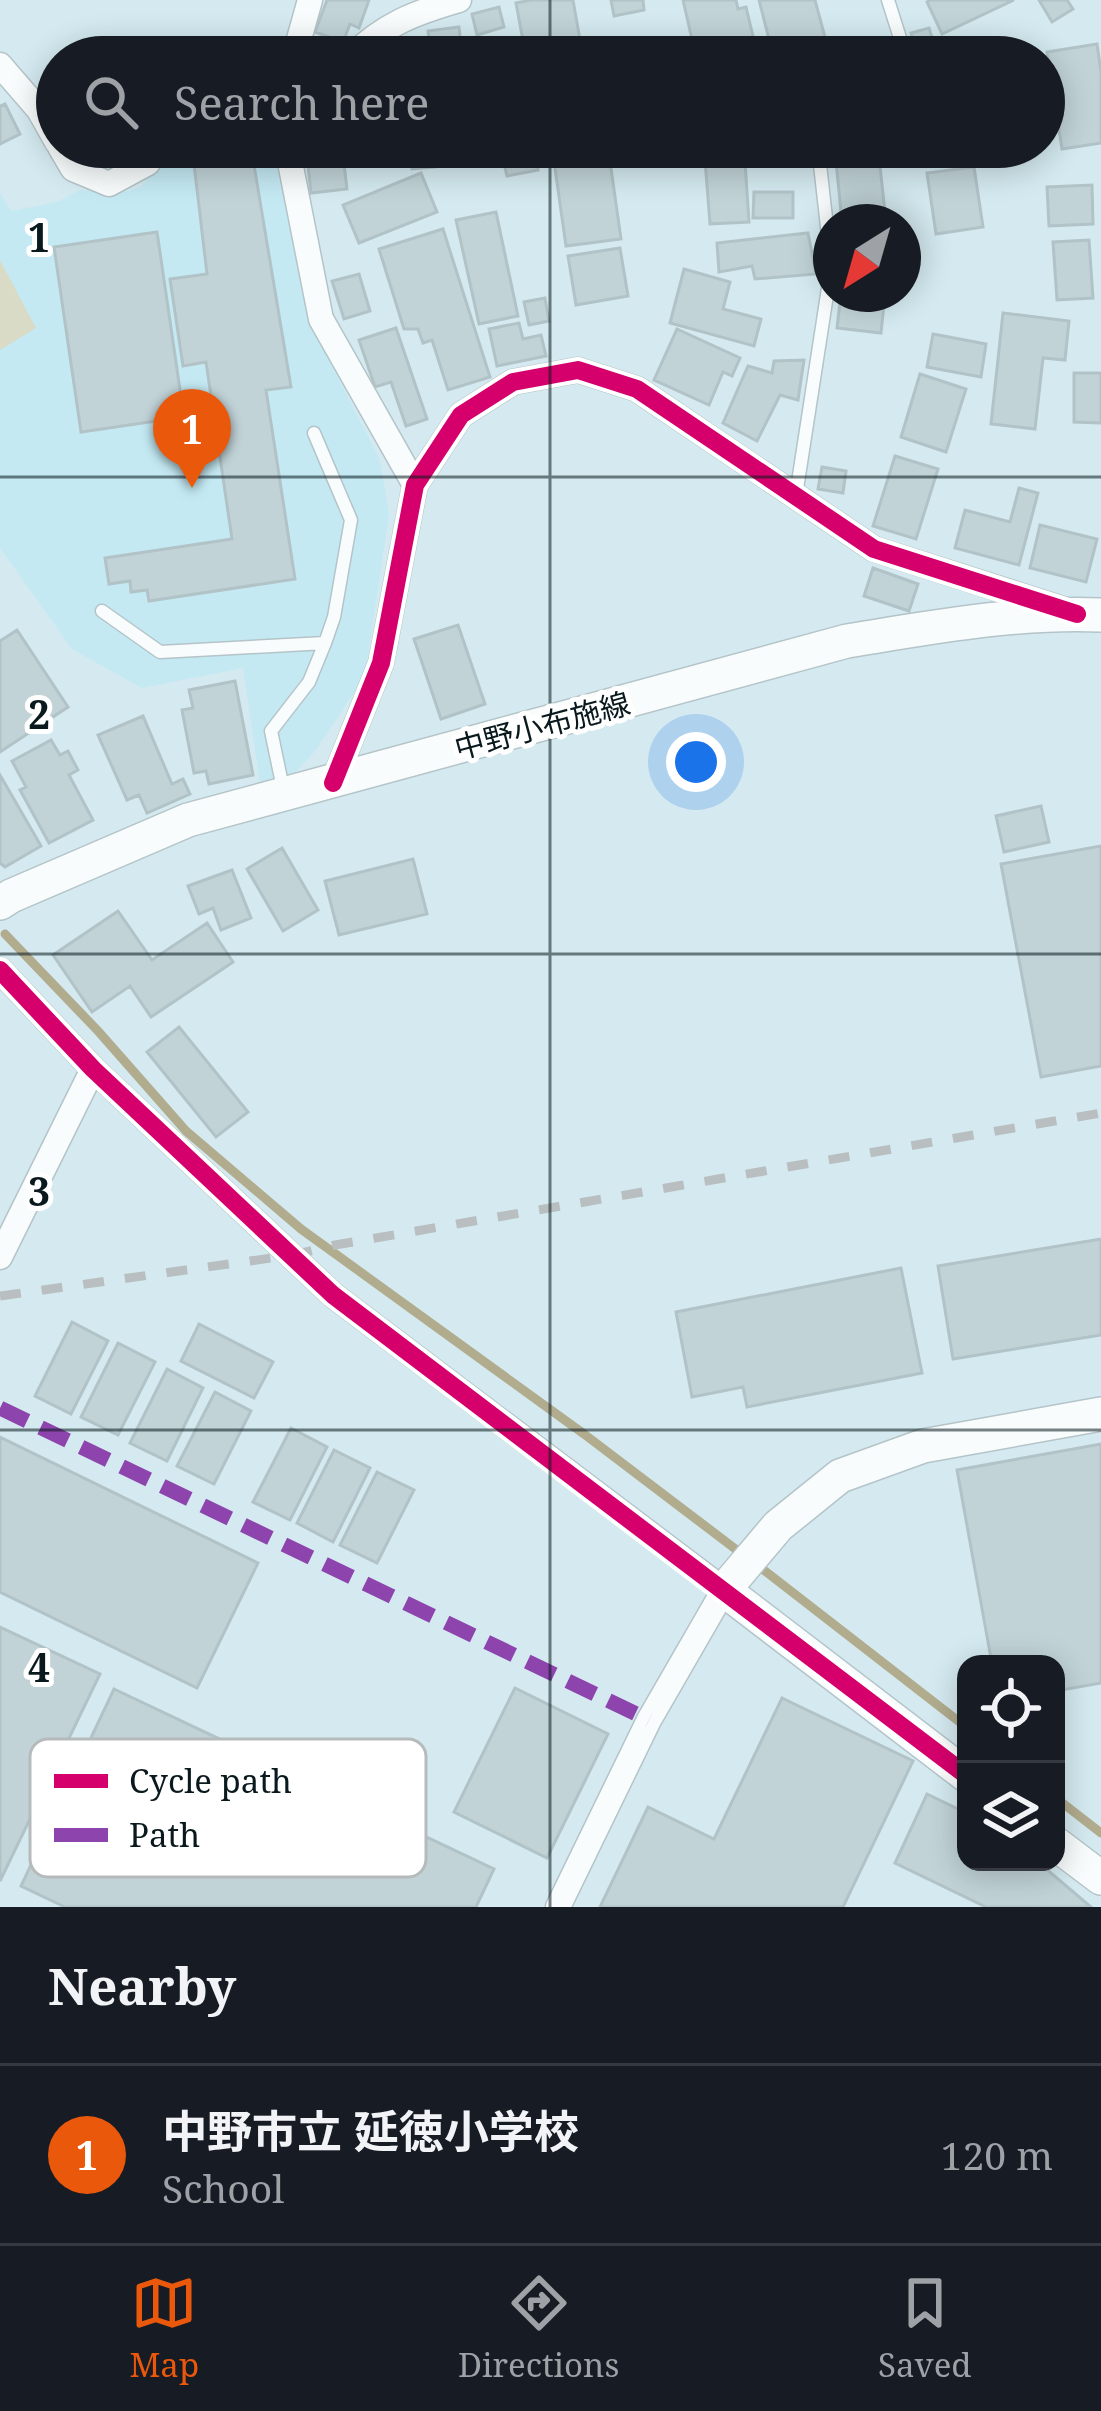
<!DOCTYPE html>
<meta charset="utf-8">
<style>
:root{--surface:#171b24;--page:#242831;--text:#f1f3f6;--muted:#9ea1a6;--line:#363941;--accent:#ea580c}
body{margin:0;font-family:"Noto Serif","Noto Sans JP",serif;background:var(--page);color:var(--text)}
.controls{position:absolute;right:36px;bottom:36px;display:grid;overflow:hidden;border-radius:24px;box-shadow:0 6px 30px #0003}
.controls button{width:108px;height:108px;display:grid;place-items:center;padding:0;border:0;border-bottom:3px solid var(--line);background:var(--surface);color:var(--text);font:60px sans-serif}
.compass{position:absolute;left:813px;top:204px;width:108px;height:108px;border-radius:50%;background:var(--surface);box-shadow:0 6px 30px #0003;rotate:217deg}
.you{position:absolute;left:696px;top:762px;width:42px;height:42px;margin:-30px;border:9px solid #fff;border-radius:50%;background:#1a73e8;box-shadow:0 0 0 18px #1a73e833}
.badge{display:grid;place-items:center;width:78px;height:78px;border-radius:50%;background:var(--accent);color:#fff;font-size:39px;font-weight:700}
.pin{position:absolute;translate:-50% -99px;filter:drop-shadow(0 3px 6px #0008)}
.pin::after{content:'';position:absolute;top:63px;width:42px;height:36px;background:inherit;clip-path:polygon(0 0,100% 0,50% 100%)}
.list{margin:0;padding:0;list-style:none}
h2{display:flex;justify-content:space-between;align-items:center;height:156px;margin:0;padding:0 48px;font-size:51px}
h2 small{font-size:39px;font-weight:400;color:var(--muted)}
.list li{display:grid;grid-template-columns:78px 1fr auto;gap:36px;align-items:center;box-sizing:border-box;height:180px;padding:0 48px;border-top:3px solid var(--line)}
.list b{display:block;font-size:45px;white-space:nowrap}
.list p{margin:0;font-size:39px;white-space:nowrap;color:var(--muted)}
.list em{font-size:39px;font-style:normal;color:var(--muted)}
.icon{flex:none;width:66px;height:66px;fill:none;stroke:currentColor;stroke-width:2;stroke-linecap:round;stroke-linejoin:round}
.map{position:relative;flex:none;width:1101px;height:1907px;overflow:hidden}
.search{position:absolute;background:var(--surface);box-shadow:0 6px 30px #0003;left:36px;right:36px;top:36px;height:132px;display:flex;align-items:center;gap:30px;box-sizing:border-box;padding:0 42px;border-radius:66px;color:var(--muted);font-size:45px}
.sheet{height:336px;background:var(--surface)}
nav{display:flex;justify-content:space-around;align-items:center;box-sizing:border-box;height:168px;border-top:3px solid var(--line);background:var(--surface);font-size:33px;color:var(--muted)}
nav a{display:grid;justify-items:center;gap:6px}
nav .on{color:var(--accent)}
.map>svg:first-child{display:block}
.built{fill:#c4e9f3}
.green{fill:#dadbc7}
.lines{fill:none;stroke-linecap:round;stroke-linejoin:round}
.stream{stroke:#b1ac8e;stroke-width:9}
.building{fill:#c1d3d7;stroke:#b1c3c7;stroke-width:3}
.lane-casing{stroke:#b4c4c8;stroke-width:15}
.street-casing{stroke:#b4c4c8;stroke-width:27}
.secondary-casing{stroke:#b4c4c8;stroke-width:36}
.lane{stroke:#f9fcfd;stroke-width:12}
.street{stroke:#f9fcfd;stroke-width:24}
.secondary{stroke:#f9fcfd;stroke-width:33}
.rail{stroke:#b9bfc0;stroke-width:9;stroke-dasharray:21 21;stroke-linecap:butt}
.quiet{stroke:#8e44ad;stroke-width:15;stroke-dasharray:30 15;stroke-linecap:butt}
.cycleway-casing{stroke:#fff;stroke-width:26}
.cycleway{stroke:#d6006c;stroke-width:18}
.grid{fill:none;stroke:#0a191d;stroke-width:3;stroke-opacity:0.55}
.labels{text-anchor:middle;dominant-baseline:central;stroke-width:10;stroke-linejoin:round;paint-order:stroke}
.street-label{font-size:30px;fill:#0a191d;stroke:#fff}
.key{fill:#fff;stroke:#b6babb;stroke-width:3}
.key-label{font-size:33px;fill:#0a191d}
.grid-label{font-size:39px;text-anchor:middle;font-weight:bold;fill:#0a191d;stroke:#fff;stroke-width:10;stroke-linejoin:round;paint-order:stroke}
</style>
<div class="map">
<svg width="1101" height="1907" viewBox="0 0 1101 1907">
<rect width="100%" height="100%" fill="#d4eaf0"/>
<path class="built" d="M172 147H275L310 323 380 460 389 515 365 676 315 751 294 774 260 784 243 668 142 688 72 649 0 548V193L11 211 57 202 80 190 117 194 141 187Z"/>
<path class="green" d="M0 260 36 328 0 350Z"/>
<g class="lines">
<path class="stream" d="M5 934 98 1031 186 1131 301 1229 584 1434 742 1554
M756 1564 966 1727
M1056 1798 1101 1833"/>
</g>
<path class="building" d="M327 0H369L359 28 350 24 343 42 315 32Z
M531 0H573L583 57H526L516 3Z
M611 0H643L644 10 614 16Z
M683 0H736L738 9 746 7 758 57H696Z
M759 0H815L826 41 773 55Z
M931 0H1014L942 34 927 2Z
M1039 0H1067L1073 9 1052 22Z
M499 7 504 27 477 35 472 14Z
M459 27 462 57H432L428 31Z
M929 28 938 57H918L911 33Z
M1097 44 1101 72V143L1062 149 1047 52Z
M5 104 20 134 0 144V106Z
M192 147H251L291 387 266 390 295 579 149 601 147 590 131 592 130 581 109 584 105 558 232 539 206 362 183 366 170 279 207 274Z
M306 147H342L347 189 311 193Z
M351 147H399L401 151 357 165Z
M411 147H434L436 167 412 169Z
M500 147H533L538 170 507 176Z
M552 147H608L621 239 566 246Z
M704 147H744L749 222 710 224Z
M879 157 886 222H842L836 161Z
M974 167 983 227 936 234 927 173Z
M421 173 437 212 359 243 343 205Z
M1092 185 1093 224 1049 226 1047 187Z
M754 192H793V218H753Z
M496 212 518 316 479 324 456 220Z
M443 229 490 377 448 390 432 340 423 343 418 329H404L379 249Z
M157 232 184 417 81 432 54 247Z
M808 233 816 274 755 279 752 266 719 272 717 243Z
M1089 240 1093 298 1057 300 1053 242Z
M620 248 628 296 576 305 568 256Z
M684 269 730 282 723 309 761 319 754 346 670 323Z
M359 274 370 311 344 319 332 281Z
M841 294H885L881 333 837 328Z
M545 298 549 321 529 325 524 302Z
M1003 313 1069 321 1065 360 1043 358 1035 429 991 424Z
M519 323 523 339 541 335 546 356 497 366 489 329Z
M396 328 427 419 406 426 391 382 375 387 359 340Z
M677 329 740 358 732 376 723 372 709 405 654 380Z
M933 334 986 344 981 377 927 367Z
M804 360 798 400 780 395 757 441 723 423 748 366 772 373 774 361Z
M1074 373H1101V423L1074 422Z
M920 374 966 389 946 452 901 437Z
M895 456 938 469 916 539 873 526Z
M822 467 846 471 843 493 818 489Z
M1019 488 1038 493 1019 565 955 548 965 510 1010 522Z
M1040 525 1097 539 1086 582 1030 568Z
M873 568 918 584 909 611 864 596Z
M458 625 485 704 441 719 414 639Z
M17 630 68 707 0 752V641Z
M235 681 253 775 209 784 206 771 194 773 182 710 193 708 189 690Z
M143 716 172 784 183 779 190 794 147 813 139 795 127 800 98 735Z
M51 740 60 755 68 751 78 770 69 775 93 820 49 843 20 790 26 787 12 761Z
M0 775 41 846 5 867 0 863Z
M1041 806 1049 842 1004 852 996 816Z
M1101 846V1066L1041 1077 1001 864Z
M282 848 318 910 283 931 247 869Z
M413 859 427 914 339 935 325 881Z
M232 870 251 918 221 930 213 908 199 914 188 886Z
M118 911 152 960 207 923 233 962 151 1017 130 986 92 1012 53 955Z
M179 1027 248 1112 216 1137 147 1052Z
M1101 1239V1335L953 1359 938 1266Z
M901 1268 922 1373 747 1407 743 1387 692 1397 676 1312Z
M72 1322 108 1341 71 1414 35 1396Z
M199 1324 273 1362 254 1398 181 1361Z
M118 1343 155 1362 118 1435 81 1417Z
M167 1369 203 1388 167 1461 130 1443Z
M215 1392 251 1411 214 1484 177 1466Z
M291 1428 327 1447 290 1520 253 1502Z
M0 1437 258 1563 197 1688 0 1592Z
M1101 1444V1683L1056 1691V1664H992L957 1470Z
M334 1450 370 1468 333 1542 297 1523Z
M377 1472 414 1490 377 1563 340 1545Z
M0 1627 100 1674 0 1881Z
M515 1688 608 1734 547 1858 454 1812Z
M114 1689 494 1869 476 1907H65L21 1886Z
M782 1698 913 1761 843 1907H600L648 1807 714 1839Z
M927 1794 966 1813V1862H1038L1091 1907H986L895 1863Z"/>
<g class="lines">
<g class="lane-casing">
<path id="lane" d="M888 0 906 57
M818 147 831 262
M796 495 831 269
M102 611 160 652 325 643
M284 793 271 731 309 682 325 643 334 617 351 520 314 433"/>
</g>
<g class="street-casing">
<path id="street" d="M294 57 310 0
M351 57C385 24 414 13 459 0
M0 65 39 110 57 142
M60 147 73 169 109 184 148 163 155 147
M287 147 321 319 415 485
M333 783 381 663 415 485 461 415 513 382 578 370 637 389 874 549 1063 609
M0 970 93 1069 333 1295 724 1590 649 1720 558 1907
M0 1257 93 1069"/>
</g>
<g class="secondary-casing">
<path id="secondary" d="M0 903 11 896 188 820 847 641C928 628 1019 611 1101 615
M966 1775 724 1590 778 1526 840 1476 923 1446 1101 1414
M1056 1844 1101 1878"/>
</g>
<use href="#lane" class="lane"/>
<use href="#street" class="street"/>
<use href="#secondary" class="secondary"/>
<path class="rail" d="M0 1296 293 1255 335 1245 1101 1113"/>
<path class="quiet" d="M0 1408 649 1720"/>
<g class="cycleway-casing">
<path id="cycleway" d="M333 783 381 663 415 485 461 415 513 382 578 370 637 389 874 549 1077 614
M0 970 93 1069 333 1295 966 1775"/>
</g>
<use href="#cycleway" class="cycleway"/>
</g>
<path class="grid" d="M550 0V57M550 147V1907M0 477H1101M0 954H1101M0 1430H1101"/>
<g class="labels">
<g class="street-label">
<text transform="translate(542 725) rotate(-15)">中野小布施線</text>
</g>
</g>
<rect x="30" y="1739" width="396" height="138" rx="18" class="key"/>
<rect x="54" y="1774" width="54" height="14" fill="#d6006c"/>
<rect x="54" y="1828" width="54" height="14" fill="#8e44ad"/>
<g class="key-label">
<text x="129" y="1793">Cycle path</text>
<text x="129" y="1847">Path</text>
</g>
<g class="grid-label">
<text x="39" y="252">1</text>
<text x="39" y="729">2</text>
<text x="39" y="1206">3</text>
<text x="39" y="1682">4</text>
</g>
</svg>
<div class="controls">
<button><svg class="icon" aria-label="locate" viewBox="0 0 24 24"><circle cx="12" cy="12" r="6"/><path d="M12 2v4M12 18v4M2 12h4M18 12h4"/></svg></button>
<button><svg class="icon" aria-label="layers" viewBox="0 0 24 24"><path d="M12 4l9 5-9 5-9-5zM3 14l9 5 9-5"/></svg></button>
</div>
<svg class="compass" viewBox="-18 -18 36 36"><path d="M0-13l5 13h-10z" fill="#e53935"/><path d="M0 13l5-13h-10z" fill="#9ea1a6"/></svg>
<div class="you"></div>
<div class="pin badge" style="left:192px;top:488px">1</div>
<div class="search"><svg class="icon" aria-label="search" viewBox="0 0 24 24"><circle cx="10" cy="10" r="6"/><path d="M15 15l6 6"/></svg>Search here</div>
</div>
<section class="sheet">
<h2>Nearby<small></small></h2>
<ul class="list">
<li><span class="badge">1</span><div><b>中野市立 延徳小学校</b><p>School</p></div><em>120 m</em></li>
</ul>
</section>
<nav>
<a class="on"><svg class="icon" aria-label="map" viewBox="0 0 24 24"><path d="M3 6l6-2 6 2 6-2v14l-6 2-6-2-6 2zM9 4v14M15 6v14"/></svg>Map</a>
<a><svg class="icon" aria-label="directions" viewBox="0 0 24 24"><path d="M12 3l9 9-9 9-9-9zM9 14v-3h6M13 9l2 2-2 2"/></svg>Directions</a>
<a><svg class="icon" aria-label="saved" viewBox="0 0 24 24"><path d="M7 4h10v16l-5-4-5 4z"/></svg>Saved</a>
</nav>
